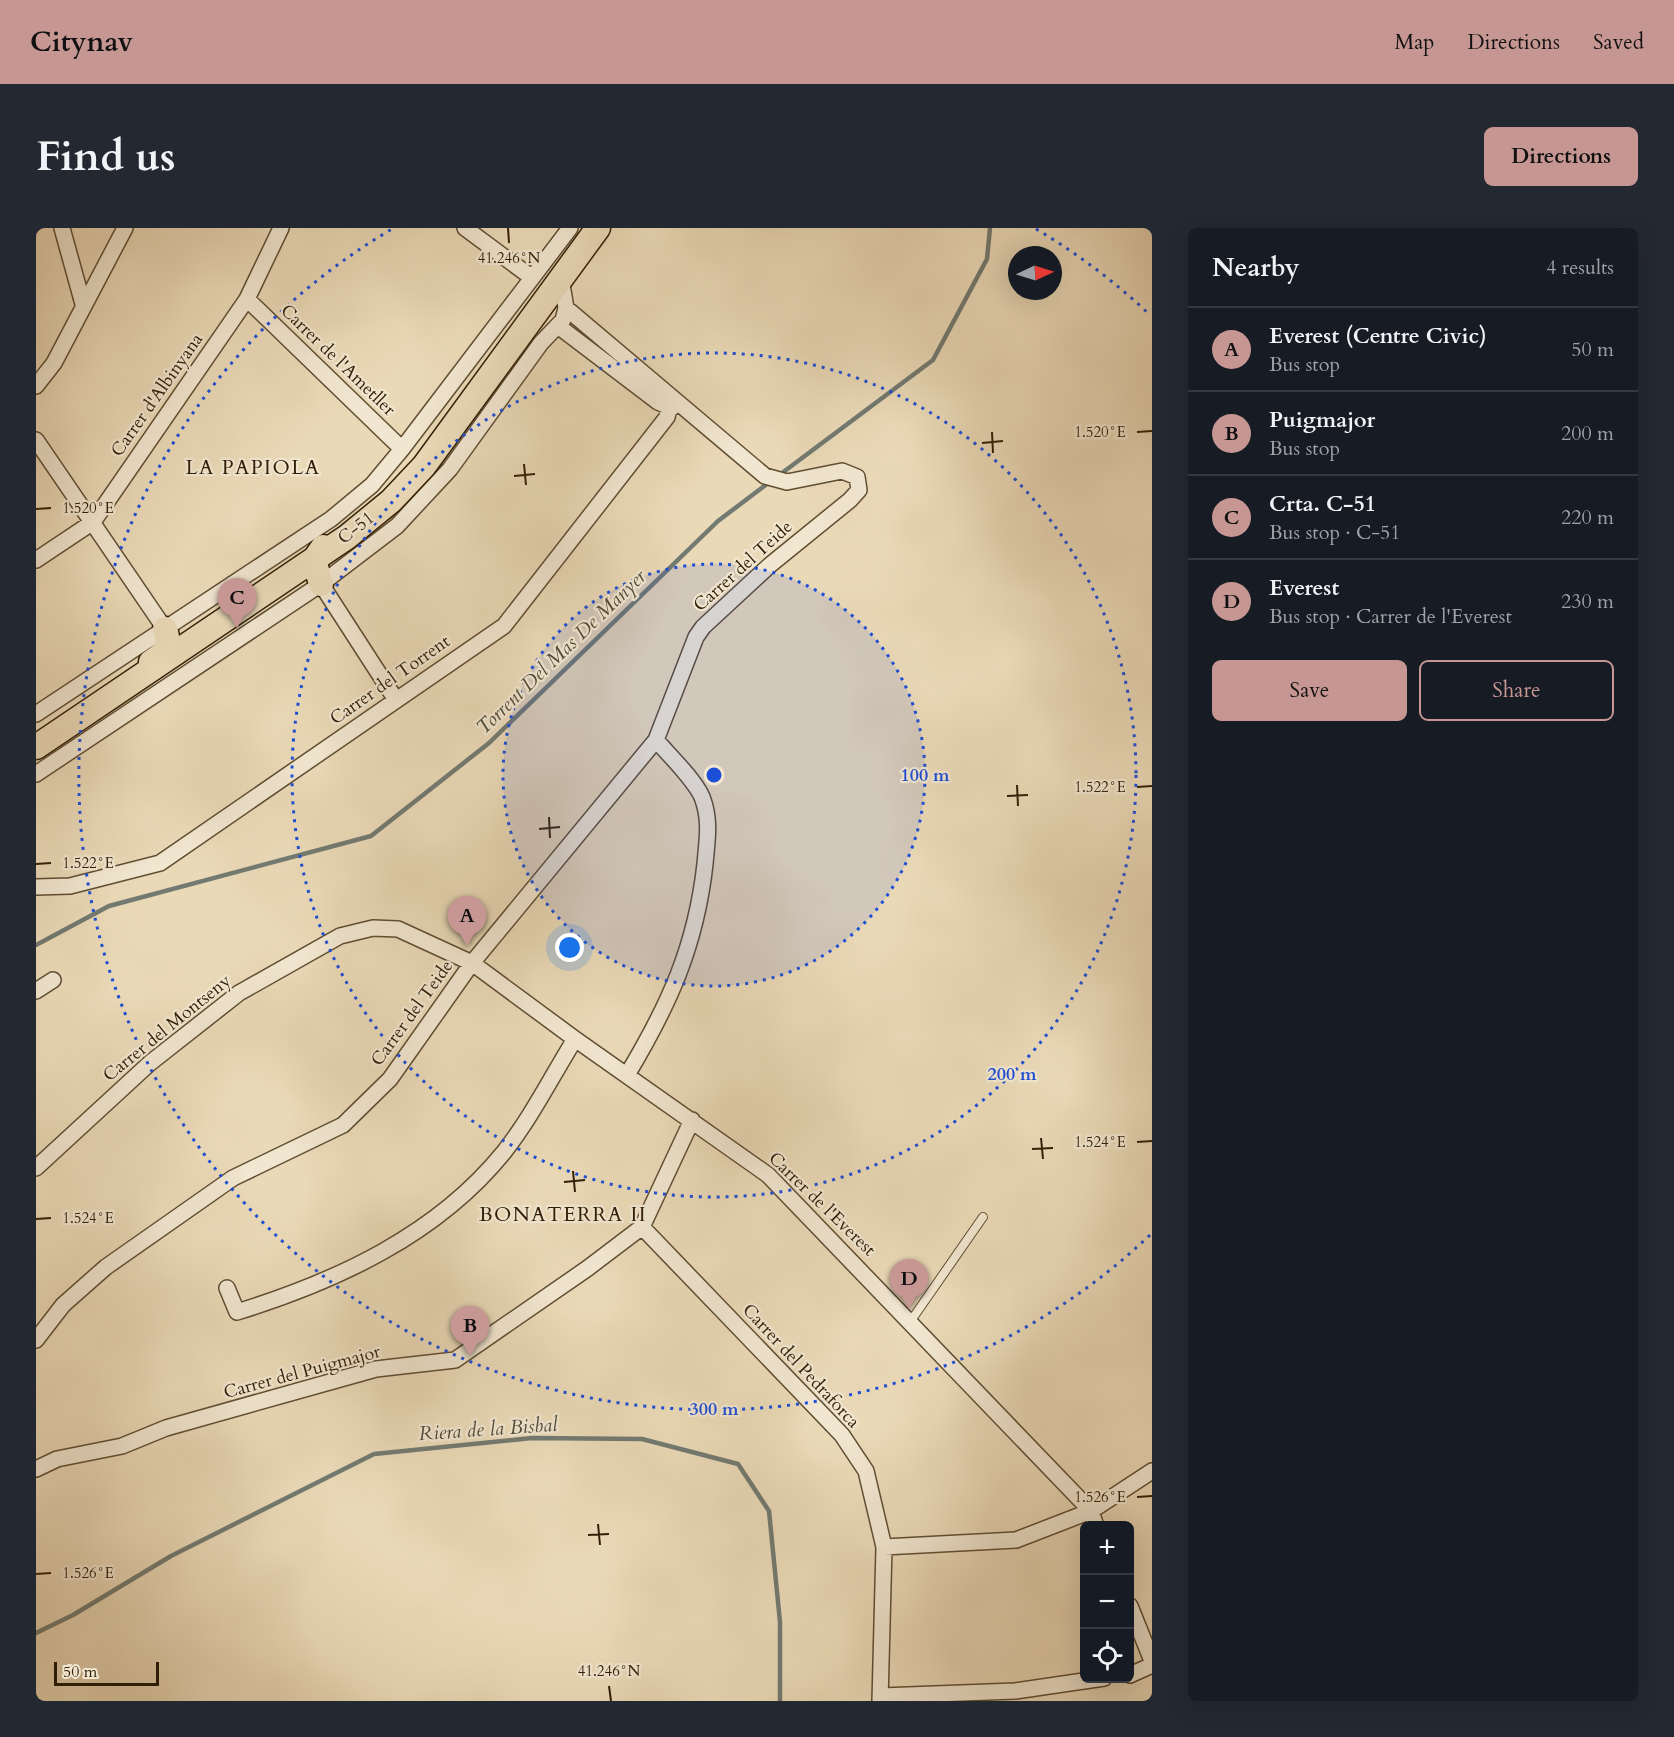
<!DOCTYPE html>
<meta charset="utf-8">
<style>
:root{--surface:#171b24;--page:#242831;--text:#f1f3f6;--muted:#9ea1a6;--line:#363941;--accent:#c59692}
body{margin:0;font-family:Cardo,serif;background:var(--page);color:var(--text)}
.controls{position:absolute;right:18px;bottom:18px;display:grid;overflow:hidden;border-radius:9px;box-shadow:0 6px 24px #0002}
.controls button{width:54px;height:54px;display:grid;place-items:center;padding:0;border:0;border-bottom:2px solid var(--line);background:var(--surface);color:var(--text);font:30px sans-serif}
.compass{position:absolute;left:972px;top:18px;width:54px;height:54px;border-radius:50%;background:var(--surface);box-shadow:0 6px 24px #0002;rotate:86deg}
.scale{position:absolute;left:18px;bottom:15px;width:105px;box-sizing:border-box;padding-left:6px;border:3px solid #311e06;border-top:0;font-size:16px;line-height:21px;white-space:nowrap;color:#311e06;-webkit-text-stroke:4px #f1e6d0;paint-order:stroke}
.you{position:absolute;left:534px;top:720px;width:21px;height:21px;margin:-15px;border:4px solid #fff;border-radius:50%;background:#1a73e8;box-shadow:0 0 0 9px #1a73e833}
.badge{display:grid;place-items:center;width:39px;height:39px;border-radius:50%;background:var(--accent);color:#111;font-size:20px;font-weight:700}
.pin{position:absolute;translate:-50% -50px;filter:drop-shadow(0 2px 3px #0008)}
.pin::after{content:'';position:absolute;top:32px;width:21px;height:18px;background:inherit;clip-path:polygon(0 0,100% 0,50% 100%)}
.list{margin:0;padding:0;list-style:none}
h2{display:flex;justify-content:space-between;align-items:center;height:78px;margin:0;padding:0 24px;font-size:26px}
h2 small{font-size:20px;font-weight:400;color:var(--muted)}
.list li{display:grid;grid-template-columns:39px 1fr auto;gap:18px;align-items:center;box-sizing:border-box;height:84px;padding:0 24px;border-top:2px solid var(--line)}
.list b{display:block;font-size:22px;white-space:nowrap}
.list p{margin:0;font-size:20px;white-space:nowrap;color:var(--muted)}
.list em{font-size:20px;font-style:normal;color:var(--muted)}
.actions{display:flex;gap:12px;padding:18px 24px}
.actions a{flex:1;padding:14px 0;border:2px solid var(--accent);border-radius:9px;text-align:center;font-size:21px;color:var(--accent)}
.actions .main{background:var(--accent);color:#111}
.icon{flex:none;width:33px;height:33px;fill:none;stroke:currentColor;stroke-width:2;stroke-linecap:round;stroke-linejoin:round}
.map{position:relative;flex:none;width:1116px;height:1473px;overflow:hidden;border-radius:9px}
header{display:flex;align-items:center;gap:36px;box-sizing:border-box;height:84px;padding:0 30px;background:var(--accent);color:#111}
header strong{font-size:28px}
nav{display:flex;gap:33px;margin-inline-start:auto;font-size:21px}
.intro{display:flex;align-items:center;justify-content:space-between;box-sizing:border-box;height:144px;padding:0 36px}
h1{margin:0;font-size:42px}
.button{padding:15px 27px;border-radius:9px;background:var(--accent);color:#111;font-size:21px;font-weight:700}
main{display:flex;gap:36px;padding:0 36px}
aside{flex:1;background:var(--surface);border-radius:9px;box-shadow:0 6px 24px #0002}
.map>svg:first-child{display:block}
.lines{fill:none;stroke-linecap:round;stroke-linejoin:round}
.stream{stroke:#727a71;stroke-width:4.5}
.lane-casing{stroke:#5f4d32;stroke-width:10}
.street-casing{stroke:#5f4d32;stroke-width:18}
.primary-casing{stroke:#311e06;stroke-width:27}
.lane{stroke:#f1e6d0;stroke-width:8}
.street{stroke:#f1e6d0;stroke-width:15}
.primary{stroke:#ead9b7;stroke-width:24}
.ticks{fill:none;stroke:#311e06;stroke-width:2}
.ring{fill:none;stroke:#1d4ed8;stroke-width:3;stroke-dasharray:3 6}
.labels{text-anchor:middle;dominant-baseline:central;stroke-width:4.5;stroke-linejoin:round;paint-order:stroke}
.street-label{font-size:18px;fill:#311e06;stroke:#f1e6d0}
.neighbourhood-label{font-size:20px;letter-spacing:1.5px;fill:#311e06;stroke:#f1e6d0}
.water-label{font-size:20px;font-style:italic;fill:#514c3c;stroke:#f1e6d0}
.ticks-label{font-size:15px;text-anchor:middle;fill:#311e06;stroke:#f1e6d0;stroke-width:4.5;stroke-linejoin:round;paint-order:stroke}
.centre{fill:#1d4ed8;stroke:#f1e6d0;stroke-width:3}
.ring-label{font-size:18px;text-anchor:middle;font-weight:bold;fill:#1d4ed8;stroke:#f1e6d0;stroke-width:4.5;stroke-linejoin:round;paint-order:stroke}
</style>
<header>
<strong>Citynav</strong>
<nav><a>Map</a><a>Directions</a><a>Saved</a></nav>
</header>
<div class="intro"><h1>Find us</h1><a class="button">Directions</a></div>
<main>
<div class="map">
<svg width="1116" height="1473" viewBox="0 0 1116 1473">
<rect width="100%" height="100%" fill="#ead9b7"/>
<filter id="stains"><feTurbulence type="fractalNoise" baseFrequency=".00333" numOctaves="4"/><feColorMatrix values="0 0 0 0 .2 0 0 0 0 .09 0 0 0 0 .02 0 0 0 .5 -.17"/></filter>
<radialGradient id="worn" r=".72"><stop offset=".6" stop-color="#630" stop-opacity="0"/><stop offset="1" stop-color="#630" stop-opacity=".3"/></radialGradient>
<g class="lines">
<path class="stream" d="M742 248 897 132 951 31 954 0
M0 717 73 678 335 608 453 515 682 293 735 253
M0 1405 37 1387 135 1328 338 1226 496 1210 606 1211 702 1236 733 1283 744 1394V1473"/>
<g class="lane-casing">
<path id="lane" d="M874 1094 947 989"/>
</g>
<g class="street-casing">
<path id="street" d="M26 0 47 76
M429 0 495 49
M211 71 366 221
M522 98 622 174 636 180
M0 158 18 135 89 0
M0 212 129 401
M0 332 57 294 211 71 245 0
M285 356 360 472
M0 486 295 291 336 257 366 221 534 0
M0 546 285 356 361 298 414 241 505 115 527 92 530 80 525 51
M0 659 34 658 124 635 468 398 631 189 633 180 627 163
M0 763 17 752
M591 847C633 777 660 718 669 636 671 612 675 592 666 569 658 551 633 527 620 512
M0 940 114 835 203 765 304 708 337 700 362 701 436 735 539 811 732 947 1055 1283 1060 1298
M606 999 806 1207 830 1243 848 1319 844 1473
M191 1060 201 1084C301 1053 401 1007 468 924 495 890 516 848 539 811
M0 1112 27 1077 70 1039 197 950 307 897 354 851 436 735 620 512 660 409 667 399 734 337 814 272 823 262 821 249 806 243 751 254 729 248 530 80
M0 1241 21 1231 86 1218 130 1200 340 1141 419 1132 552 1040 606 999 656 892
M848 1319 980 1312 1055 1283 1116 1243
M1094 1378 1116 1433
M1094 1447 1116 1437
M845 1468 979 1463 1068 1450"/>
</g>
<g class="primary-casing">
<path id="primary" d="M285 356 278 332 287 319
M115 434C130 424 135 419 129 401
M0 519 311 309 355 273 388 238 562 0"/>
</g>
<use href="#lane" class="lane"/>
<use href="#street" class="street"/>
<use href="#primary" class="primary"/>
</g>
<path class="ticks" d="M472 0 473 15M956 204 957 225M1101 204 1116 203M946 215 967 213M488 236 490 257M478 248 499 246M0 281 15 280M981 557 982 578M1101 559 1116 558M971 568 992 567M513 589 514 610M503 601 524 599M0 636 15 635M1005 910 1007 931M1101 914 1116 913M996 921 1017 920M537 943 539 964M528 954 549 952M0 991 15 990M1101 1269 1116 1268M562 1296 564 1317M552 1307 573 1306M0 1346 15 1345M573 1458 575 1473"/>
<circle cx="678" cy="547" r="211" fill="#1d4ed8" fill-opacity=".12"/>
<g class="ring">
<circle cx="678" cy="547" r="211"/>
<circle cx="678" cy="547" r="422"/>
<path d="M1114 1007A634 634 0 1 1 356 1M1000 1A634 634 0 0 1 1114 87"/>
</g>
<g class="labels">
<g class="street-label">
<text transform="translate(302 132) rotate(44)">Carrer de l'Ametller</text>
<text transform="translate(121 167) rotate(-55)">Carrer d'Albinyana</text>
<text transform="translate(320 300) rotate(-38)">C-51</text>
<text transform="translate(707 338) rotate(-42)">Carrer del Teide</text>
<text transform="translate(354 452) rotate(-35)">Carrer del Torrent</text>
<text transform="translate(376 785) rotate(-54)">Carrer del Teide</text>
<text transform="translate(131 800) rotate(-39)">Carrer del Montseny</text>
<text transform="translate(786 976) rotate(44)">Carrer de l'Everest</text>
<text transform="translate(765 1138) rotate(47)">Carrer del Pedraforca</text>
<text transform="translate(266 1144) rotate(-15)">Carrer del Puigmajor</text>
</g>
<g class="neighbourhood-label">
<text x="217" y="239">LA PAPIOLA</text>
<text x="527" y="986">BONATERRA II</text>
</g>
<g class="water-label">
<text transform="translate(525 424) rotate(-44)">Torrent Del Mas De Manyer</text>
<text transform="translate(452 1201) rotate(-4)">Riera de la Bisbal</text>
</g>
</g>
<g class="ticks-label">
<text x="473" y="35">41.246°N</text>
<text x="1064" y="209">1.520°E</text>
<text x="52" y="285">1.520°E</text>
<text x="1064" y="564">1.522°E</text>
<text x="52" y="640">1.522°E</text>
<text x="1064" y="919">1.524°E</text>
<text x="52" y="995">1.524°E</text>
<text x="1064" y="1274">1.526°E</text>
<text x="52" y="1350">1.526°E</text>
<text x="573" y="1448">41.246°N</text>
</g>
<circle cx="678" cy="547" r="9" class="centre"/>
<g class="ring-label">
<text x="889" y="553">100 m</text>
<text x="976" y="852">200 m</text>
<text x="678" y="1187">300 m</text>
</g>
<rect width="100%" height="100%" filter="url(#stains)"/>
<rect width="100%" height="100%" fill="url(#worn)"/>
</svg>
<div class="controls">
<button>+</button>
<button>−</button>
<button><svg class="icon" aria-label="locate" viewBox="0 0 24 24"><circle cx="12" cy="12" r="6"/><path d="M12 2v4M12 18v4M2 12h4M18 12h4"/></svg></button>
</div>
<svg class="compass" viewBox="-18 -18 36 36"><path d="M0-13l5 13h-10z" fill="#e53935"/><path d="M0 13l5-13h-10z" fill="#9ea1a6"/></svg>
<div class="scale">50 m</div>
<div class="you"></div>
<div class="pin badge" style="left:431px;top:718px">A</div>
<div class="pin badge" style="left:434px;top:1128px">B</div>
<div class="pin badge" style="left:201px;top:400px">C</div>
<div class="pin badge" style="left:873px;top:1081px">D</div>
</div>
<aside>
<h2>Nearby<small>4 results</small></h2>
<ul class="list">
<li><span class="badge">A</span><div><b>Everest (Centre Civic)</b><p>Bus stop</p></div><em>50 m</em></li>
<li><span class="badge">B</span><div><b>Puigmajor</b><p>Bus stop</p></div><em>200 m</em></li>
<li><span class="badge">C</span><div><b>Crta. C-51</b><p>Bus stop · C-51</p></div><em>220 m</em></li>
<li><span class="badge">D</span><div><b>Everest</b><p>Bus stop · Carrer de l'Everest</p></div><em>230 m</em></li>
</ul>
<div class="actions"><a class="main">Save</a><a>Share</a></div>
</aside>
</main>
